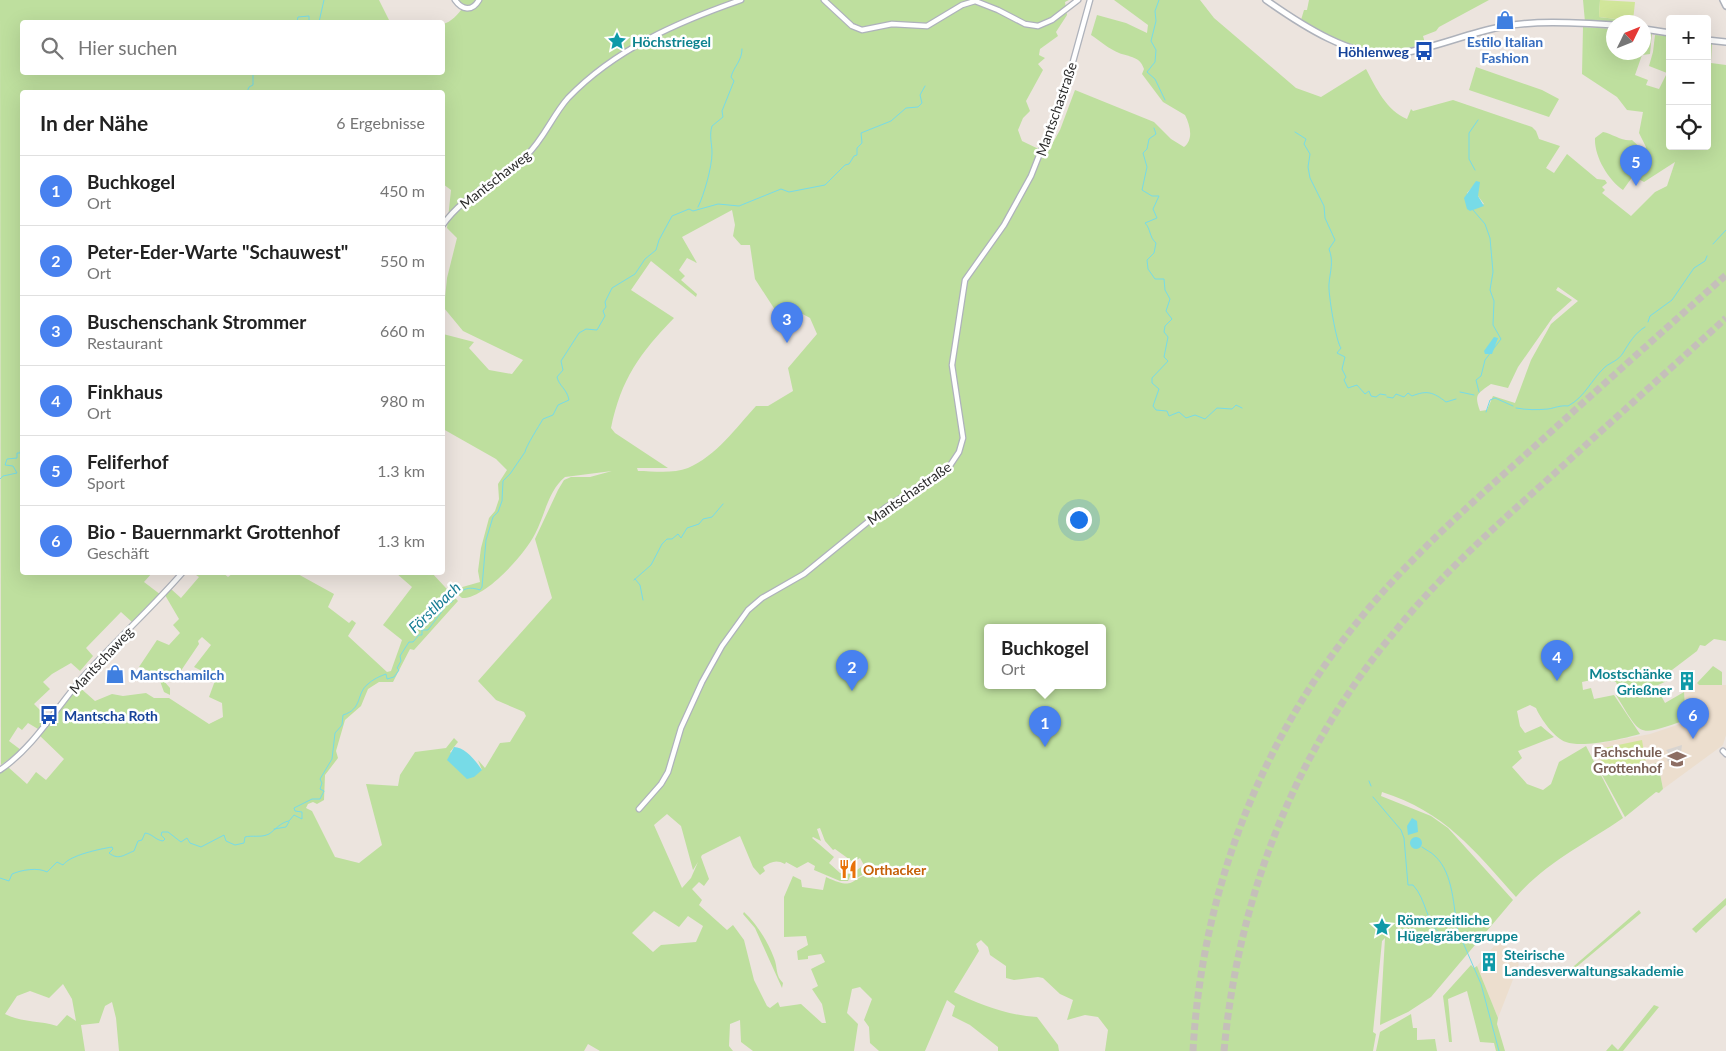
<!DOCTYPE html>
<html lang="de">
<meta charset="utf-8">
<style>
:root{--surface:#fff;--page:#f6f6f6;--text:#222;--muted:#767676;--line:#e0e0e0;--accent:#4881ef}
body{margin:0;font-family:Lato,sans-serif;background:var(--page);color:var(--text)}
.controls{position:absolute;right:15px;top:15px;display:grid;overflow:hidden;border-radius:5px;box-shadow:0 5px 20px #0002}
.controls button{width:45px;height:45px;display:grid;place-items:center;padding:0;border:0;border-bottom:1px solid var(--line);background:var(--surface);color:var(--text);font:25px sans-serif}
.compass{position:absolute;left:1606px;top:15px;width:45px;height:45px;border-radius:50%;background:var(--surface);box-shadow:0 5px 20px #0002;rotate:47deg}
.you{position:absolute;left:1078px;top:519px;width:18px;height:18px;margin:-12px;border:4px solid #fff;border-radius:50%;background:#1a73e8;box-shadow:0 0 0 8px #1a73e833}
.badge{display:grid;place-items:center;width:32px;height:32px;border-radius:50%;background:var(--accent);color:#fff;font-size:16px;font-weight:700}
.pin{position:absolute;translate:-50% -41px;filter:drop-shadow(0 1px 2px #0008)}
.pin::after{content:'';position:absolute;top:26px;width:18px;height:15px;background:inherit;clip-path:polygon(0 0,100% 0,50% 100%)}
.popup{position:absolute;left:984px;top:624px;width:122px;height:65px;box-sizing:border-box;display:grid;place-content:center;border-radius:5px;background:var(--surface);filter:drop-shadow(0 1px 4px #0005);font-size:16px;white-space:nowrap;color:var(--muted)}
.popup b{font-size:19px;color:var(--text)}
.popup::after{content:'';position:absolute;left:50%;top:100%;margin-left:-10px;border:10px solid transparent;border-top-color:var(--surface)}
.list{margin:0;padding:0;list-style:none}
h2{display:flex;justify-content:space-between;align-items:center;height:65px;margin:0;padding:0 20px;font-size:21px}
h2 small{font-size:16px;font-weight:400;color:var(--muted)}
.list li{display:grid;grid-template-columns:32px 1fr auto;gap:15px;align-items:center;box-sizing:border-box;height:70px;padding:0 20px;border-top:1px solid var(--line)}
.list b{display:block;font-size:19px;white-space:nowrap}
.list p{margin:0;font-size:16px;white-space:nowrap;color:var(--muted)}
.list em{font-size:16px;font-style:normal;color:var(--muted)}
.icon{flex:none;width:28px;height:28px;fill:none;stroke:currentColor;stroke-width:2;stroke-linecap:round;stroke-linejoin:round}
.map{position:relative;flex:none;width:1726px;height:1051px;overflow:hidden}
.search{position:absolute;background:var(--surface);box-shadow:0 5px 20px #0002;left:20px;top:20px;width:425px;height:55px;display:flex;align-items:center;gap:12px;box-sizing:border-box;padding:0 18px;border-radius:5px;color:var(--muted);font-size:19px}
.panel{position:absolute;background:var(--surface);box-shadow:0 5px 20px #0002;left:20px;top:90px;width:425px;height:485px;border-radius:5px}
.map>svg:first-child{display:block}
.education{fill:#ecdece}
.green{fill:#bedf9e;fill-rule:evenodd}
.pitch{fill:#d1e69a}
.plaza{fill:#d8d4d0}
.water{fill:#77dbe7}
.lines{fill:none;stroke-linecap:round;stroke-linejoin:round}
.stream{stroke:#77dbe7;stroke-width:1}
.motorway-tunnel{stroke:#c5bfba;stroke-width:7;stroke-dasharray:7 3.5;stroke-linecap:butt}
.tertiary-casing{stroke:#aeb2bb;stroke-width:7}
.secondary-casing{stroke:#aeb2bb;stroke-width:8}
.tertiary{stroke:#fff;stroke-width:4.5}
.secondary{stroke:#fff;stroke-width:5}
.labels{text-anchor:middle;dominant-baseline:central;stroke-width:5;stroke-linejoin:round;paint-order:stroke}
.culture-label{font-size:14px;font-weight:bold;fill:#0d838f;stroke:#fff;text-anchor:start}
.shop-label{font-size:14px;font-weight:bold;fill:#366cbe;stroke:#fff}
.transit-label{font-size:14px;font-weight:bold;fill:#164399;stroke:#fff;text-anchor:end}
.street-label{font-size:14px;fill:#2b2b2b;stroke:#fff}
.education-label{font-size:14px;font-weight:bold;fill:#785e54;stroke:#fff;text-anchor:end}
.food-label{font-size:14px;font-weight:bold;fill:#c56008;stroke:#fff;text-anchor:start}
.water-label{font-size:15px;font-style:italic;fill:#167c94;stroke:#fff}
</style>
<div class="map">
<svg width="1726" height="1051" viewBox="0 0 1726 1051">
<rect width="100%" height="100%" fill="#ece4de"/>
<path class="education" d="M1697 683 1699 685H1726V735L1723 745 1663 789 1658 763 1602 775 1592 745 1650 734 1686 722 1684 692Z
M1501 938 1519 964 1498 1018 1477 966Z"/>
<path class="green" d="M0 0H379L390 22H22V72H442L443 24C451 22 458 15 463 7L458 0H1069L1065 2 1067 15 1056 32 1058 36 1040 49 1039 55 1045 58 1038 64 1043 70 1026 101 1030 111 1023 118 1018 130 1022 141 1047 153 1060 130 1075 90 1154 122 1171 139 1184 147C1194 139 1190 125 1185 115L1163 102 1142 74 1144 69C1140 56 1129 57 1119 53 1109 49 1100 41 1091 35L1097 15 1126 23 1147 33 1148 25 1114 0H1200L1214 18 1296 88 1321 97 1366 69C1376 88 1387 111 1407 119L1411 109 1413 111 1453 100 1532 127 1536 131 1539 139 1560 146 1546 168 1554 173 1567 154 1597 179 1605 180 1607 183 1602 187 1605 190 1602 193 1631 216 1655 192 1667 186 1675 162 1644 182 1633 176 1623 190C1608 180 1594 156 1595 138L1603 132C1613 134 1623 142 1632 140L1644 151 1646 147 1639 133 1643 112 1627 110 1617 97 1582 74 1583 27 1613 29 1614 52H1644V32L1652 33 1650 54 1642 55 1635 75 1648 80 1646 85 1659 89 1667 73 1649 66 1653 52 1655 35 1670 36V146H1707V44H1712L1711 63 1726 65V641L1714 639 1705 646 1700 645 1697 651 1668 673 1669 680 1656 686 1665 703 1684 692 1686 720C1637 736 1643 739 1616 695L1620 693 1616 682 1596 679 1582 682 1583 690 1591 688 1594 699 1614 695 1640 734C1622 739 1583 748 1566 742 1555 739 1540 718 1536 708L1530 705 1517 711 1520 726 1525 733 1541 726 1554 737 1518 751 1522 758 1512 767 1527 784 1543 790 1551 784 1559 762 1586 746 1623 818C1587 843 1545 863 1516 897 1474 850 1445 812 1382 792L1381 796 1431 816 1448 828 1513 900 1431 997 1408 1012 1380 1025 1385 938 1382 941 1373 1032 1376 1034 1373 1051H1105L1108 1030 1098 1017 1085 1015 1067 1020 1073 1000 1060 994 1043 978 1038 977 1014 980 1006 978V966L990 955 988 947 981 940 976 944 979 951 954 992C980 1005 1007 1015 1037 1017L1058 1045 1059 1051H998V1047L970 1025 952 1016 955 1006 947 1000 925 1051H879L870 1043 869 1027 864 1020 872 999 860 987 852 989 847 1013 858 1024 854 1051H753L741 1042 740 1020 730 1024 729 1046 733 1051H600L588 1044 584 1051H119L116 1018 112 1002 105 1006 99 1023 81 1025 85 1051H0V772L8 767 27 784 36 772 46 780 64 759 38 734 78 686 95 701 112 694 123 696 146 693 154 698H169L209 724 223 717 222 703 209 697 216 678 194 667 211 645 202 637 198 641 199 644 174 681 139 667 157 640 169 645 180 633 173 625 179 619 165 595 171 589 181 598 199 577 193 573H223L228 577 233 573H296L334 594 328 607 349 623 352 620 356 623 348 636 387 672 391 671 402 640 383 625 412 587 396 573H432L458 601 414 650 410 649 393 682H379L368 689 361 706 345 720 336 751 338 758 325 775 324 800 317 804 313 802 308 804 306 808 312 811 335 857 359 863 382 845 366 784 398 786 400 775 415 752 446 748 454 738 458 742 450 752 482 770 478 760 485 768 500 743 510 742 526 716 524 712 496 700 478 681 552 598 535 539 558 490 564 480 571 477H590L612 471 565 477C548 491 545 515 535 534 525 554 485 599 462 598L455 592 459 588 480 582 478 571 481 548 489 518 495 511 499 499 498 484 507 470 496 459 443 429V334L474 342 469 348 489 370 512 374 523 360 463 331 444 308 447 278 457 238 447 228 451 190 443 184 442 92H22V572L152 573 144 582 161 595 132 622 121 612 86 648 93 656 80 671 71 663 52 674 43 682 50 689 34 704 47 717 38 729 28 723 22 730 18 727 9 741 21 750 1 765ZM1475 184 1478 196 1484 204 1467 209V193ZM732 210 735 225 733 236 741 245H750L755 279 790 333 793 330 788 321 797 311 810 318 817 334 788 368 793 391 768 406H756C736 428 716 456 688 468 673 474 653 471 638 471L637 468H668L615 433 611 428C621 379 640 353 674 318L631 290 651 261 696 297 697 294 681 280 685 276 679 270 687 258 697 263 682 237ZM1558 287 1578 301 1551 324 1531 360 1515 403 1493 396 1487 410 1480 411C1474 394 1477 394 1491 384L1508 388 1518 367 1553 317 1572 300 1556 290ZM988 628H1102V686H988ZM667 814 681 826 693 870 698 862 691 878 682 888 654 825ZM820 828 825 841 833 850 835 849 853 862 860 858 864 865 854 872 853 880 866 873H872C848 879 856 891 826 877L823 890 802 887 801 880 793 876 784 897V937L806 936 808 945 797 951 798 960 808 959V956L821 954 825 962 811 969 818 986 812 989 822 1004 826 1023H822L801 1004 780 1007 778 1002 770 1008 767 1006 754 980 744 940 733 925 727 930 699 905 702 900 692 889 699 882 704 886 709 879 701 857 702 855 740 836 753 867 760 875 765 871 763 867C771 862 776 859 785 864L786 862 797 868 808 862 815 866 814 870 840 881H848L851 874 840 873 829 863 834 857 812 838 813 837 821 841 817 829ZM654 911 679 927 688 916 703 926 696 942 661 945 653 952 632 933ZM63 984 72 999 76 1021 67 1015 57 1026C39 1020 22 1023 5 1014L17 996 30 991 49 998Z
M1309 0H1489L1439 27 1436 31 1423 36 1425 43C1414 46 1404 52 1392 53 1360 55 1328 36 1301 20L1304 10H1307Z
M1583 0H1600L1599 17 1642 22H1585Z
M1476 67 1542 90 1559 99 1549 117 1469 90Z
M1713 666 1722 672V685H1699L1697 683Z
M162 679 170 688V695L164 692 160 681Z
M1658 763 1663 789 1659 793 1656 792 1625 817 1602 775Z
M1726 898V905L1696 933 1692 929Z
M1639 910 1641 913 1568 974 1567 972Z
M744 912C757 924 768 942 774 958 778 968 775 975 783 983L782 988 755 928 743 914Z
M1471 965 1474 968 1477 966 1498 1018 1497 1024 1505 1051H1496L1494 1043 1480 1042 1467 991 1448 999 1452 1042H1449L1443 996Z
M1654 1005 1659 1007 1623 1051H1606L1612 1044 1618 1050Z
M1411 1014 1413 1028H1417V1040L1435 1039 1437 1051H1376L1380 1032Z"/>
<path class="pitch" d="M1600 0 1635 2 1633 21 1599 17Z
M1642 740 1646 764 1604 772 1599 749Z"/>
<path class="plaza" d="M1682 745 1681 753 1678 756 1676 754 1668 762 1667 760 1671 756 1666 750Z"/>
<path class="water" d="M1476 181 1480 182 1478 196 1484 206 1470 211 1467 209 1464 198Z
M1494 337 1498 338 1492 354H1485L1484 351Z
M454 747C465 747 476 761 482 770L474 777 467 779 447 760Z
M1412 818 1417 821 1418 832 1408 835 1407 826Z
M1410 843a6 6 0 1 1 12 0a6 6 0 1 1-12 0Z"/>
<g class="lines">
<path class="stream" d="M1159 0 1155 11 1156 21 1151 41 1156 50 1155 62 1147 72 1155 79 1165 100
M297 22 298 17 309 16V22
M314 22H317
M319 22 324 0
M247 92 249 87 253 85V72
M1154 128 1156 134 1149 139 1147 149 1143 153 1147 167 1142 190 1152 196H1159L1153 209 1157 218 1145 223C1151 229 1149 237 1156 243L1154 253 1147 260 1148 269 1155 279H1164L1165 290 1170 299 1166 311 1172 319 1165 326 1164 332 1168 337 1164 357 1168 361 1152 378V383L1159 389 1153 406 1156 410 1167 411 1169 416 1179 412 1186 418 1195 415 1205 419 1217 408 1232 409 1236 405 1242 408
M1295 132 1306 139 1304 144 1310 154 1308 167 1310 178 1324 206 1325 218 1335 240 1329 249C1334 262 1330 271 1329 284 1328 293 1336 342 1341 348L1337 353 1345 357 1342 369 1346 377 1344 380 1348 388 1357 385 1365 394 1369 391 1371 396 1376 397 1380 394 1386 395
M1475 170 1469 159V133L1478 120
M698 207C704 195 712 167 712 153 712 143 709 136 712 126L723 117 722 111 734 81 731 77C734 66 742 61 742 49
M1473 210 1485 224 1490 238 1493 272 1490 290 1494 301 1493 325 1501 339 1485 360 1481 376 1476 380 1479 392
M1713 244 1726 230
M1648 322 1650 316 1672 300 1694 268 1705 261 1707 256
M1460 392 1474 395
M1387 397 1393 398 1396 394 1404 397 1408 393 1412 396C1427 390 1433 392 1446 402L1456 399
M1516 408C1527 410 1537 410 1548 409 1555 408 1560 405 1568 406 1585 397 1591 380 1605 367 1611 362 1618 361 1623 353 1629 343 1635 333 1645 327
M1486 412 1490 400 1495 398 1513 406
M22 433V435
M0 479 3 476 17 473 13 466 5 465 7 459 17 458V453H20L22 441
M635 579 640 585 643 600
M634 580 651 565 662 544 667 539H672L678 534 681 538 687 528 699 524 703 519 712 517 723 504
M1369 781 1371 786
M1373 797 1401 830 1404 838 1408 885H1413C1427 900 1425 922 1442 935L1458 931 1481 984 1499 1051
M274 829 286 827 289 822
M1422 847C1426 850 1431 852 1435 856 1454 874 1453 907 1458 931
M0 878 9 881 12 874C21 870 38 867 47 872L57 862 63 865C70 855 100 849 112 847L113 849 109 853C119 861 125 854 134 851L138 841 142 840 145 833C153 834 155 840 163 841L165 839 161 835 162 832H168L181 842 187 838 190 843 201 847 224 835 226 841 235 845 244 843 245 837C252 835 261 838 269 834 275 830 281 822 289 821L294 815 302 819V812L295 811 294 808 312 799H320L324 791 320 789 322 783 320 779 332 759 335 733 342 725 343 715C363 709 356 693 368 684 372 680 380 676 386 674L387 679 394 677 399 670 397 668 401 661 400 656 409 642H413L419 635H422V630H428C436 619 442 612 449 601L451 603C460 591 465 585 480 590L482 587 486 540 493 517 498 512 502 501 503 481 510 474 525 452C526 446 539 426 543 419L553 415 558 405 569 400C567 389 559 386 557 377L563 370 561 361 579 333 586 329 597 330 605 316 603 311 606 307 605 302 612 288 635 274 645 259 656 250 659 240 672 216 689 209 693 211 718 204 739 206 781 189 789 192 825 185 845 165 849 164 854 156 857 155V148L862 143 861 133 891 121 906 108 918 107 922 103 920 95 925 86"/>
<path class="motorway-tunnel" d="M1193 1051C1201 901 1255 754 1347 635 1401 565 1467 507 1533 448 1597 390 1662 332 1726 275
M1224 1051C1238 899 1294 753 1392 635 1440 575 1498 524 1555 473 1612 421 1669 370 1726 318"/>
<g class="tertiary-casing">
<path id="tertiary" d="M455 0C462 10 472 12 479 0
M824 0 852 26 862 30 892 24 927 26 962 5 975 1 998 10 1025 24 1038 26 1052 20 1078 0
M442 226C463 195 499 181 526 156 544 139 552 116 568 98 615 49 678 22 741 0
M1723 751 1726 754
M0 770C34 747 56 708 83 677 115 641 151 609 183 572
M639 809 661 784 668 772 681 728 702 682 722 646 748 610 762 598 804 574 885 508 949 467 959 452 963 438 952 365 965 280 1004 225 1031 176 1066 87 1090 0"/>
</g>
<g class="secondary-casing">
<path id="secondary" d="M1266 0C1300 24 1354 60 1397 54 1432 49 1465 34 1500 27 1536 20 1577 23 1614 25
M1723 0 1726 6
M1644 29 1670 33
M1707 40 1726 42"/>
</g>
<use href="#tertiary" class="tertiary"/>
<use href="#secondary" class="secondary"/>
</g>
<defs>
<g id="shop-bare" transform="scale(1.5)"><path d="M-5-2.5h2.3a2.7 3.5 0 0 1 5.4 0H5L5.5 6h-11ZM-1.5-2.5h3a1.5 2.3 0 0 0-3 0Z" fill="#3f7fe0" stroke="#fff" stroke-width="2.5" paint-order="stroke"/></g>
<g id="sight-bare" transform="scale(1.5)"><path d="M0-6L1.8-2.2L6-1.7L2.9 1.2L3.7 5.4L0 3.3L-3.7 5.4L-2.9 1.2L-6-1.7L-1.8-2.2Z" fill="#0f9aa8" stroke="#fff" stroke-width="2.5" paint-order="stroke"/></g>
<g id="bus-bare" transform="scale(1.5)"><path d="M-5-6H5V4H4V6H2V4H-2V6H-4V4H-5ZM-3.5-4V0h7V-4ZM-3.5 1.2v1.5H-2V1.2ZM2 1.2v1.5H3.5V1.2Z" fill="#1a4fb4" stroke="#fff" stroke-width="2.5" paint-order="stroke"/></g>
<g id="building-bare" transform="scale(1.5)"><path d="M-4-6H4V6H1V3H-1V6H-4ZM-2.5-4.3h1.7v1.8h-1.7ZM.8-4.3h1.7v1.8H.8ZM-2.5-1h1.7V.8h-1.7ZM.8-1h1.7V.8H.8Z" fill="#0f9aa8" stroke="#fff" stroke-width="2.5" paint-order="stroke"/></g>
<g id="school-bare" transform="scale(1.5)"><path d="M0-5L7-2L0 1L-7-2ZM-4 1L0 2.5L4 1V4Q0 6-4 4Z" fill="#8d6e63" stroke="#fff" stroke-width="2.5" paint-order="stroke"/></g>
<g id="restaurant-bare" transform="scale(1.5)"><path d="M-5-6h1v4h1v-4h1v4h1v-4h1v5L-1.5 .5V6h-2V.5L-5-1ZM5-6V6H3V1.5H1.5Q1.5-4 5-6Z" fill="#e8710a" stroke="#fff" stroke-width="2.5" paint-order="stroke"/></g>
</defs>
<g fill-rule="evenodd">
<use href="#shop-bare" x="1505" y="20"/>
<use href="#sight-bare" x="617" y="41"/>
<use href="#bus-bare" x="1424" y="51"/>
<use href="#shop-bare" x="115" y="674"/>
<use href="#building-bare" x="1687" y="681"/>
<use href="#bus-bare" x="49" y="715"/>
<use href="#school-bare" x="1677" y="759"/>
<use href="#restaurant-bare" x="848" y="869"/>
<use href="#sight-bare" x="1382" y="927"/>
<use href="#building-bare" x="1489" y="962"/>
</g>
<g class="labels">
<g class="culture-label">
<text x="632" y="41">Höchstriegel</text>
<text x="1672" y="673" text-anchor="end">Mostschänke<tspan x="1672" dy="16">Grießner</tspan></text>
<text x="1397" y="919">Römerzeitliche<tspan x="1397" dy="16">Hügelgräbergruppe</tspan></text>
<text x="1504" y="954">Steirische<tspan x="1504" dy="16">Landesverwaltungsakademie</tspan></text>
</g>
<g class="shop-label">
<text x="1505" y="41">Estilo Italian<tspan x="1505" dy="16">Fashion</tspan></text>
<text x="130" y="674" text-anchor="start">Mantschamilch</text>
</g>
<g class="transit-label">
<text x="1409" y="51">Höhlenweg</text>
<text x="64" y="715" text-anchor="start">Mantscha Roth</text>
</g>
<g class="street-label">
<text transform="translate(1056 109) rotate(-71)">Mantschastraße</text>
<text transform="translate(495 179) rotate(-38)">Mantschaweg</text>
<text transform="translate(909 493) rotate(-35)">Mantschastraße</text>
<text transform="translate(101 660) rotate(-47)">Mantschaweg</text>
</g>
<g class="education-label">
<text x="1662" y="751">Fachschule<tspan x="1662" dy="16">Grottenhof</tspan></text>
</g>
<g class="food-label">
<text x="863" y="869">Orthacker</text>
</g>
<g class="water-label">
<text transform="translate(434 607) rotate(-44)">Förstlbach</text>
</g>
</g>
</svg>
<div class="controls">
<button>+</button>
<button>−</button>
<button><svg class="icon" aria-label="locate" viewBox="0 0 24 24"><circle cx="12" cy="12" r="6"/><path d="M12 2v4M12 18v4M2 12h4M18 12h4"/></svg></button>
</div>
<svg class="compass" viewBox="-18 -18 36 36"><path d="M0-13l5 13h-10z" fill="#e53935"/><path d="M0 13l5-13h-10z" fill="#767676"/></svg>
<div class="you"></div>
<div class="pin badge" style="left:1045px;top:747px">1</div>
<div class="popup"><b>Buchkogel</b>Ort</div>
<div class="pin badge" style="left:852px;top:691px">2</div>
<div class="pin badge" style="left:787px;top:343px">3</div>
<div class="pin badge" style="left:1557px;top:681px">4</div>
<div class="pin badge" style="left:1636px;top:186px">5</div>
<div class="pin badge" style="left:1693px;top:739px">6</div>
<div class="search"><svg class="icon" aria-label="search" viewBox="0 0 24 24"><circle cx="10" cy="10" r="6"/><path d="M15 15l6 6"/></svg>Hier suchen</div>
<section class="panel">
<h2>In der Nähe<small>6 Ergebnisse</small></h2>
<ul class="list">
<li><span class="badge">1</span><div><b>Buchkogel</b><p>Ort</p></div><em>450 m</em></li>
<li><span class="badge">2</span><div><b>Peter-Eder-Warte &quot;Schauwest&quot;</b><p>Ort</p></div><em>550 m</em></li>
<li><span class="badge">3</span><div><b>Buschenschank Strommer</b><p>Restaurant</p></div><em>660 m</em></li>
<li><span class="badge">4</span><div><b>Finkhaus</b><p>Ort</p></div><em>980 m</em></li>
<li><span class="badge">5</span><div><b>Feliferhof</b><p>Sport</p></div><em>1.3 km</em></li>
<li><span class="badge">6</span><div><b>Bio - Bauernmarkt Grottenhof</b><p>Geschäft</p></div><em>1.3 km</em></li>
</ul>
</section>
</div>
